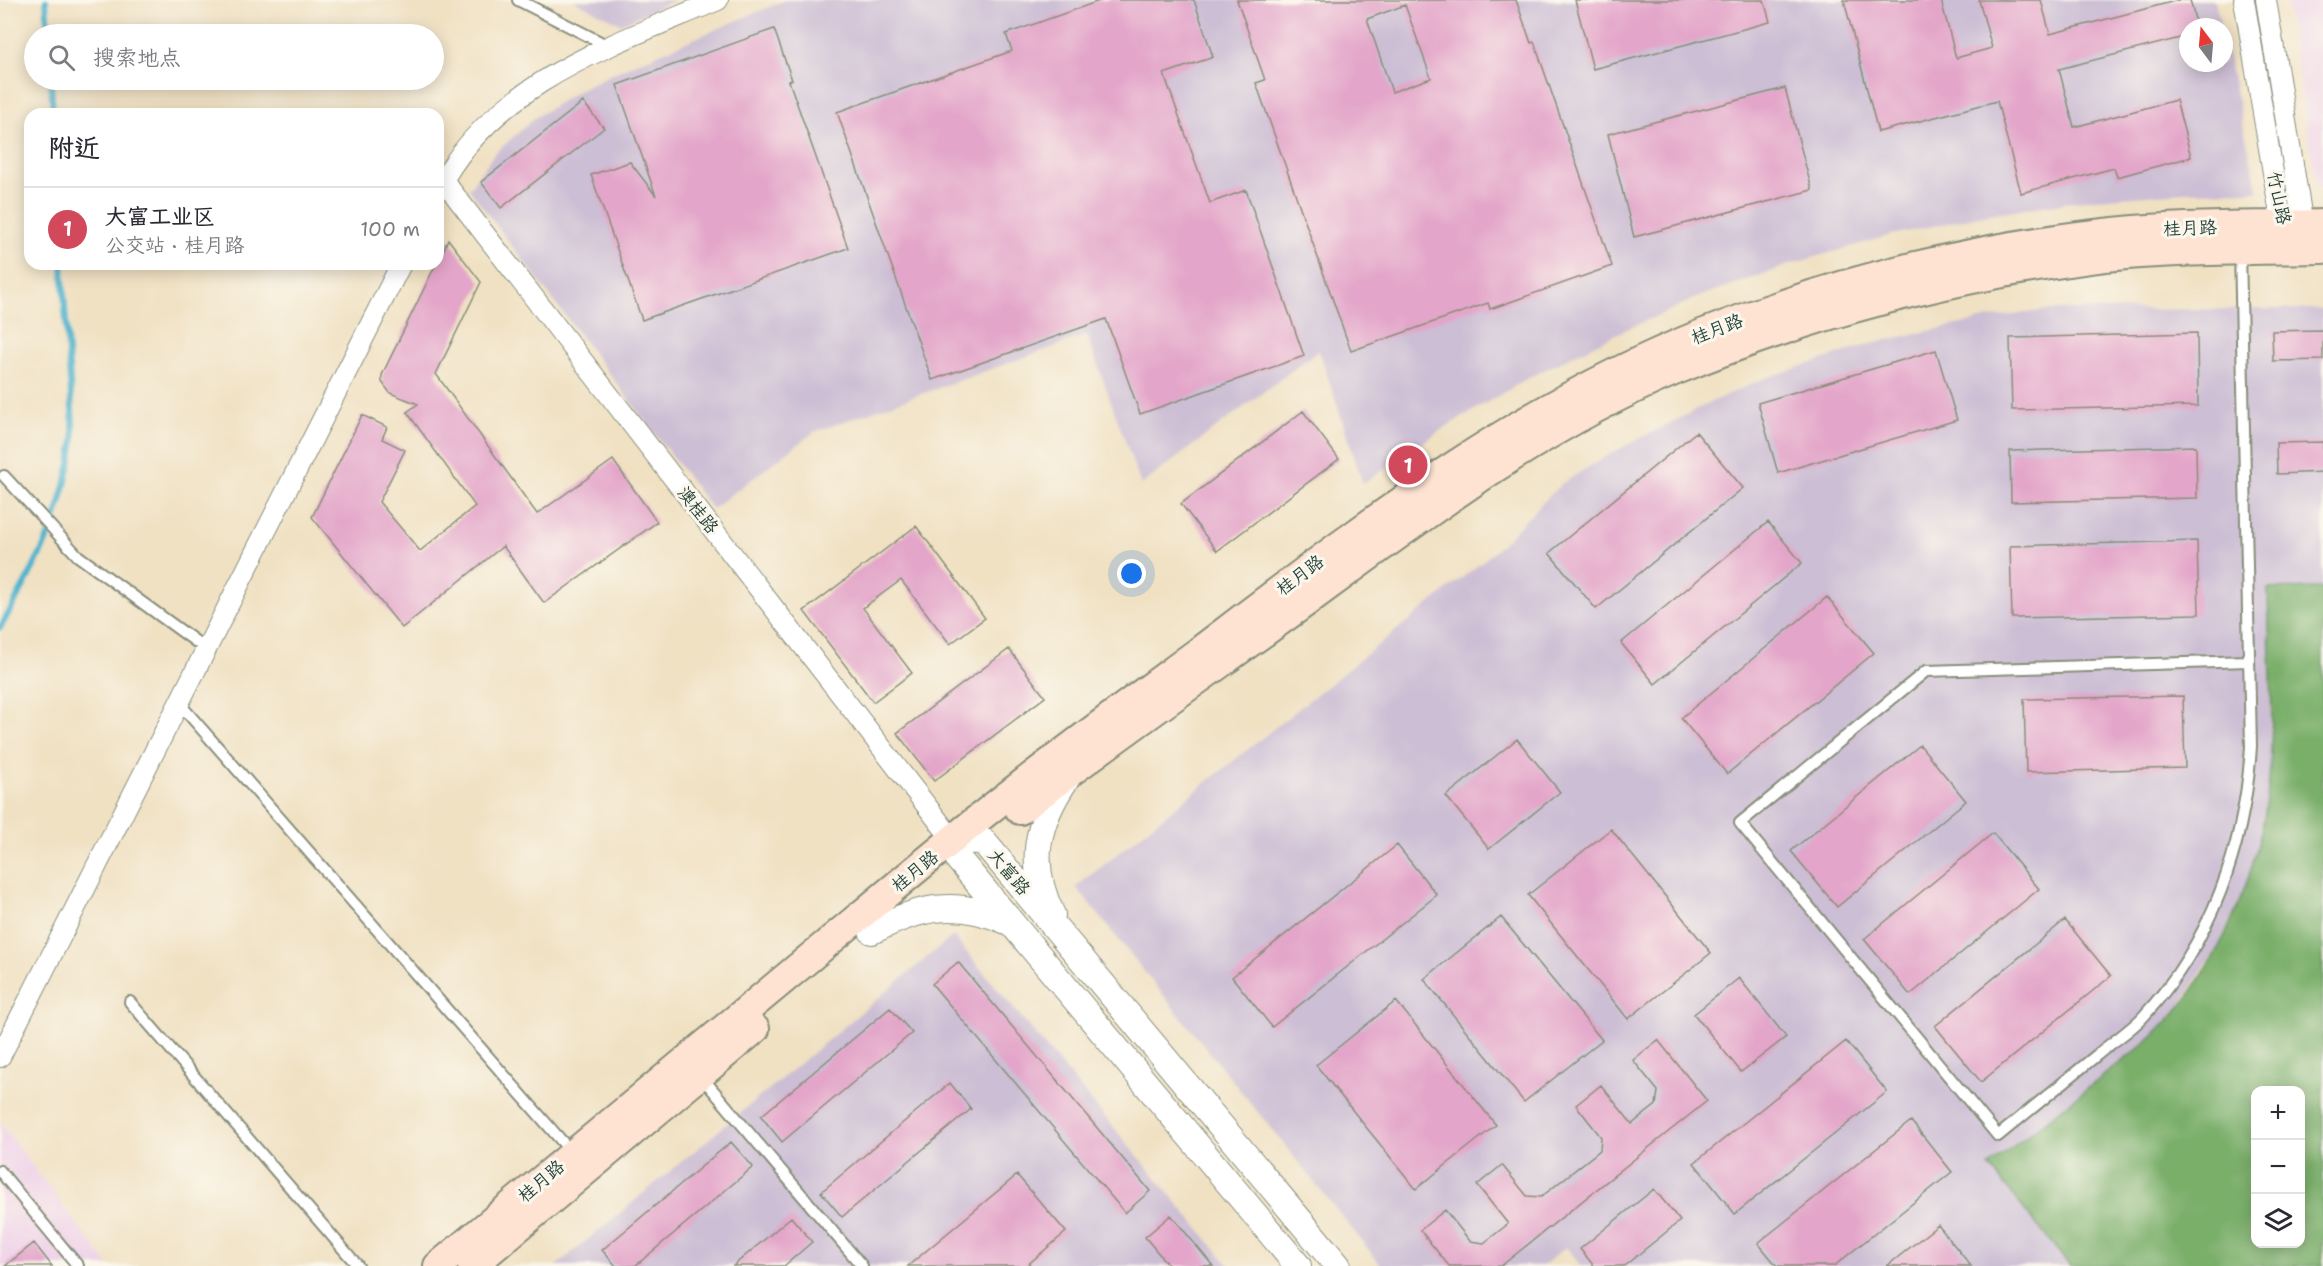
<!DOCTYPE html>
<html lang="zh">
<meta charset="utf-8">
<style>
:root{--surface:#fff;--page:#f2f2f3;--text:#2b2b33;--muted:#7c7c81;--line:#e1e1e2;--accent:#d1495b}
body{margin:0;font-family:"Shantell Sans","LXGW WenKai TC",sans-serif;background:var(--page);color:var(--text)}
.controls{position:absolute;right:18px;bottom:18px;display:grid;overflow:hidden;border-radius:12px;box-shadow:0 3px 15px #0003}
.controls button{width:54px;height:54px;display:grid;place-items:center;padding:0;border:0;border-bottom:2px solid var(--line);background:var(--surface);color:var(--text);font:30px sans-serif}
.compass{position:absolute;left:2179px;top:18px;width:54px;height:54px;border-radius:50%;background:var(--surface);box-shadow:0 3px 15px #0003;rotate:344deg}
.you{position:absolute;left:1132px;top:574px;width:21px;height:21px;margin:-15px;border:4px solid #fff;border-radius:50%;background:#1a73e8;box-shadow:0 0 0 9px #1a73e833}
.badge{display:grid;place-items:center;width:39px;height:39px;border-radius:50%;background:var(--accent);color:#fff;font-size:20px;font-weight:700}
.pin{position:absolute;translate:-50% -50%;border:3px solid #fff;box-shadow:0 2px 6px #0006}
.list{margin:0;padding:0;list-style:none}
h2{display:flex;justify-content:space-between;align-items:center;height:78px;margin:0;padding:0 24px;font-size:26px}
h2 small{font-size:20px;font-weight:400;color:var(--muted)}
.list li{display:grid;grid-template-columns:39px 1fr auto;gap:18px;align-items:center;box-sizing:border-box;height:84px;padding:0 24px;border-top:2px solid var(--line)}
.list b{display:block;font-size:22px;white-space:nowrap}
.list p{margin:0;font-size:20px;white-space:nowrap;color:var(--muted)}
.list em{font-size:20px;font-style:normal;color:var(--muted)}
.icon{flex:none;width:33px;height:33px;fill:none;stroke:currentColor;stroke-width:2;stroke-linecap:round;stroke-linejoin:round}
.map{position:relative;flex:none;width:2323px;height:1266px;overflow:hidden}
.search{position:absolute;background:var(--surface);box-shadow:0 3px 15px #0003;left:24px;top:24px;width:420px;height:66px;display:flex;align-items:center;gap:15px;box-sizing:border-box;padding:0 21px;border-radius:33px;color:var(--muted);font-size:22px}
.panel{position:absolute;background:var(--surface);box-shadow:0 3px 15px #0003;left:24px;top:108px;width:420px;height:162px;border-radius:18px}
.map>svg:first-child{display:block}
.built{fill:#eed0e8}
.industrial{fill:#ccbed4}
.forest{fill:#7aaf6b;stroke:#4c7650;stroke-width:1.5;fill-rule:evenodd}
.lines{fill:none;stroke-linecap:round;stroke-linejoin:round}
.stream{stroke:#4fb4cd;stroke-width:6}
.building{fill:#e3a5c9;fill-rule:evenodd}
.service-casing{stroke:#888f7c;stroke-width:14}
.minor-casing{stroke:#888f7c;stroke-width:22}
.tertiary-casing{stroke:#888f7c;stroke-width:28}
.secondary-casing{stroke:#888f7c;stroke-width:32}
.service{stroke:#fff;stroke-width:10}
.minor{stroke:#fff;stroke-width:20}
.tertiary{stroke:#fff;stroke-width:26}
.secondary{stroke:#fee3d2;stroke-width:28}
.labels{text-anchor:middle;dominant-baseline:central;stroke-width:6;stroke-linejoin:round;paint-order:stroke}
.street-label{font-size:18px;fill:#1f3d34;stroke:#fbf7ec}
</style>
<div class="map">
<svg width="2323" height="1266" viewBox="0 0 2323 1266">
<rect width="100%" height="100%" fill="#fbf7ec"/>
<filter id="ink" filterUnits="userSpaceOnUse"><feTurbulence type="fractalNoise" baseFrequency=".0167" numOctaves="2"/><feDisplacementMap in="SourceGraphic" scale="12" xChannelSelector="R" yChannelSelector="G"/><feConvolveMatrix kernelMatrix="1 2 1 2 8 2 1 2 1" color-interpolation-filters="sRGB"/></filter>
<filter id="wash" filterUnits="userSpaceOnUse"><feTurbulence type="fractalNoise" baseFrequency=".008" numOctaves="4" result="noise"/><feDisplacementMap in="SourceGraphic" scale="24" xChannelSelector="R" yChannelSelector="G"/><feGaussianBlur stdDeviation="1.35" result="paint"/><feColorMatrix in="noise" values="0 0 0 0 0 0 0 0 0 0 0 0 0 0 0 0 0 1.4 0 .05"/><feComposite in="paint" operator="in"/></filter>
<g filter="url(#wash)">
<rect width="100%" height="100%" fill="#f0e1c3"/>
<path class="built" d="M2286 0H2323V187H2317Z
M0 1123 109 1266H0Z"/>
<path class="industrial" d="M573 0H675L621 24Z
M786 0H2215L2221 27H2188V63H2224V40L2258 191 2183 192 2085 200 1988 214 1892 235 1798 262 1706 294 1616 334 1528 378 1444 428 1363 484 1319 350 1141 485 1087 335 814 432 712 509 469 189 494 154 536 117 581 89 620 70Z
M2323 309V588L2268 589 2271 746 2269 781 2257 850 2247 883 2218 947 2179 1006 2156 1033 1989 1166 2070 1266H1581L1566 1247 1543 1266H1382L1076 887 1493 553 1561 484 1610 454 1713 401 1766 378 1877 342 1990 318 2048 310Z
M953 936 1230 1266H556Z"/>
<path class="forest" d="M2323 588V1266H2070L1989 1166C2027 1136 2065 1106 2103 1076 2120 1062 2140 1049 2156 1033 2220 970 2261 869 2269 780 2275 717 2269 652 2268 589ZM2256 1090H2300V1244H2256Z"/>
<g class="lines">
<path class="stream" d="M46 0 48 34
M51 80 53 114
M0 628C39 561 63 518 74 439L62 264"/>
</g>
<g id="blocks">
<path class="building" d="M1102 0H1194L1213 57 1164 74 1210 203 1246 190 1304 356 1140 414 1106 319 932 380 837 112 1012 51 1006 34Z
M1237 0H1516L1531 43 1534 42 1612 266 1490 309 1488 303 1351 351 1256 83 1265 80ZM1405 5 1431 78 1392 92 1367 19Z
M1575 0H1764L1770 22 1593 69Z
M1844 0H1941L1956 58 1992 48 1979 0H2041L2050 34 2179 0H2190L2197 27H2188V36L2059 69 2074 127 2176 100 2191 157 2117 177 2114 168 2021 193 1997 101 1878 132Z
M774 29 792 80 789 81 848 248 642 320 591 175 630 162 656 196 617 85Z
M1785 88 1812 190 1634 237 1608 134Z
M583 102 604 128 501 208 481 182Z
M448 239 481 282 436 374 537 514 613 460 657 522 544 603 503 546 402 628 312 517 362 415 387 427 382 439 405 450 379 502 420 551 475 506 407 412 418 404 390 393 382 382V375L436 264H438Z
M2323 330V360L2273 361 2272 331Z
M2197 333 2198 406 2012 410 2010 338Z
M1936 350 1957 420 1778 473 1758 403Z
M1303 411 1339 459 1217 551 1181 504Z
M1696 432 1743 488 1596 609 1549 553Z
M2323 442V472L2277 474 2276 443Z
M2196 446 2197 498 2011 502 2010 451Z
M1768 522 1802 563 1655 684 1621 643Z
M916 526 985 618 950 644 901 580 863 608 912 673 873 702 804 611Z
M2197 541 2199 614 2012 618 2010 546Z
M1827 597 1874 653 1727 774 1681 718Z
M1009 649 1045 697 934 781 897 733Z
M2183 696 2185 768 2026 772 2024 699Z
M1517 739 1560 792 1489 849 1446 796Z
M1920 745 1966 801 1837 907 1791 851Z
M1611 829 1711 953 1628 1019 1528 895Z
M1993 833 2039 889 1910 995 1864 939Z
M1397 845 1437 895 1272 1027 1232 977Z
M1501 917 1602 1040 1524 1102 1424 979Z
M2065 920 2111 976 1981 1082 1935 1026Z
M958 962 1150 1191 1125 1213 932 984Z
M1739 978 1786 1037 1741 1072 1694 1014Z
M1396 1001 1496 1125 1416 1189 1316 1065Z
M890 1008 912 1033 782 1142 761 1116Z
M1658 1040 1707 1101 1501 1266H1449L1420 1230 1445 1210 1470 1241 1484 1243 1508 1224 1477 1185 1502 1165 1527 1196 1541 1197 1600 1150 1601 1137 1576 1105 1601 1085 1632 1124 1656 1105 1658 1091 1633 1060Z
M1846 1041 1887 1092 1735 1214 1694 1163Z
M950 1083 971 1109 842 1217 821 1192Z
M1911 1121 1952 1172 1834 1266H1777L1758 1243Z
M731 1142 753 1167 635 1266H616L602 1250Z
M1017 1175 1066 1232 1026 1266H908Z
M1654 1189 1680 1221 1624 1266H1594L1580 1249Z
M1171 1215 1213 1266H1169L1145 1237Z
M791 1217 812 1242 784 1266H733Z
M1938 1225 1971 1266H1887Z
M34 1243 52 1266H5Z"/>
</g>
</g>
<g filter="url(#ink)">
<use href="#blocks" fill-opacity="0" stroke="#888f7c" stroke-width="1.5"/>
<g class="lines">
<g class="service-casing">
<path id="service" d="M518 0 608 46
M2240 251 2251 746C2245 846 2212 942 2143 1017 2130 1031 2112 1042 2097 1055 2064 1082 2031 1109 1998 1136L1740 823 1926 671 2249 661
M4 476 78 556 206 649
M179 703 573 1154
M130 1002 358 1266
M700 1075 862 1266
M0 1171 78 1266"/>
</g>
<g class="minor-casing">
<path id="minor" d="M2244 0 2282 226 2287 236
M2266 0 2303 225 2300 236
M443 180 953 840
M438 190C492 83 615 44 718 0
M0 1057 401 264"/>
</g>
<g class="tertiary-casing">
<path id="tertiary" d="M1052 915C1027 863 1036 823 1067 778
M872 931C921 906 958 899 1009 922
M1298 1266 959 860 953 840 983 841 1338 1266"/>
</g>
<g class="secondary-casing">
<path id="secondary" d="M1020 810C1111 740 1205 675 1298 608 1418 520 1536 429 1674 371 1780 327 1890 294 2003 273 2048 265 2094 257 2140 254 2201 250 2262 250 2323 249
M438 1266C555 1169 672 1072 789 975 863 914 936 851 1012 792 1073 744 1136 698 1198 652 1360 529 1513 409 1704 333 1840 279 1988 243 2134 230 2197 225 2260 226 2323 224
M472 1266 755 1029"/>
</g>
<use href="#service" class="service"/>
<use href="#minor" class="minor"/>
<use href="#tertiary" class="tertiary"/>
<use href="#secondary" class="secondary"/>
</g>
</g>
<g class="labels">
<g class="street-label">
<text transform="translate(2279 198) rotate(78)">竹山路</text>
<text transform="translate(2190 228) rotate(-2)">桂月路</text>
<text transform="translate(1717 329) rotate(-21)">桂月路</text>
<text transform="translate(698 510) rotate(52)">澳桂路</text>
<text transform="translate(1300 575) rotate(-37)">桂月路</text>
<text transform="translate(915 871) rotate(-39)">桂月路</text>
<text transform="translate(1009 872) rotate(50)">大富路</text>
<text transform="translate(541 1181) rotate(-40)">桂月路</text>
</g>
</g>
</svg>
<div class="controls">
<button>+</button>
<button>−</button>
<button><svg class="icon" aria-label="layers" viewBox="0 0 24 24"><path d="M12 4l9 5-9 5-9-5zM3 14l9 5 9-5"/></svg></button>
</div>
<svg class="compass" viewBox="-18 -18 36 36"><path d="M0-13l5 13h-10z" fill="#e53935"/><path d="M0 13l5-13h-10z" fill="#7c7c81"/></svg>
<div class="you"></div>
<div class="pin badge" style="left:1408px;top:465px">1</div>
<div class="search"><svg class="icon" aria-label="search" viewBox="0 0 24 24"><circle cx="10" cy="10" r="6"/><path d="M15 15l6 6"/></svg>搜索地点</div>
<section class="panel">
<h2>附近<small></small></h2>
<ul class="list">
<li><span class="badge">1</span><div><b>大富工业区</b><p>公交站 · 桂月路</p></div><em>100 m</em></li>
</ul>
</section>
</div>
